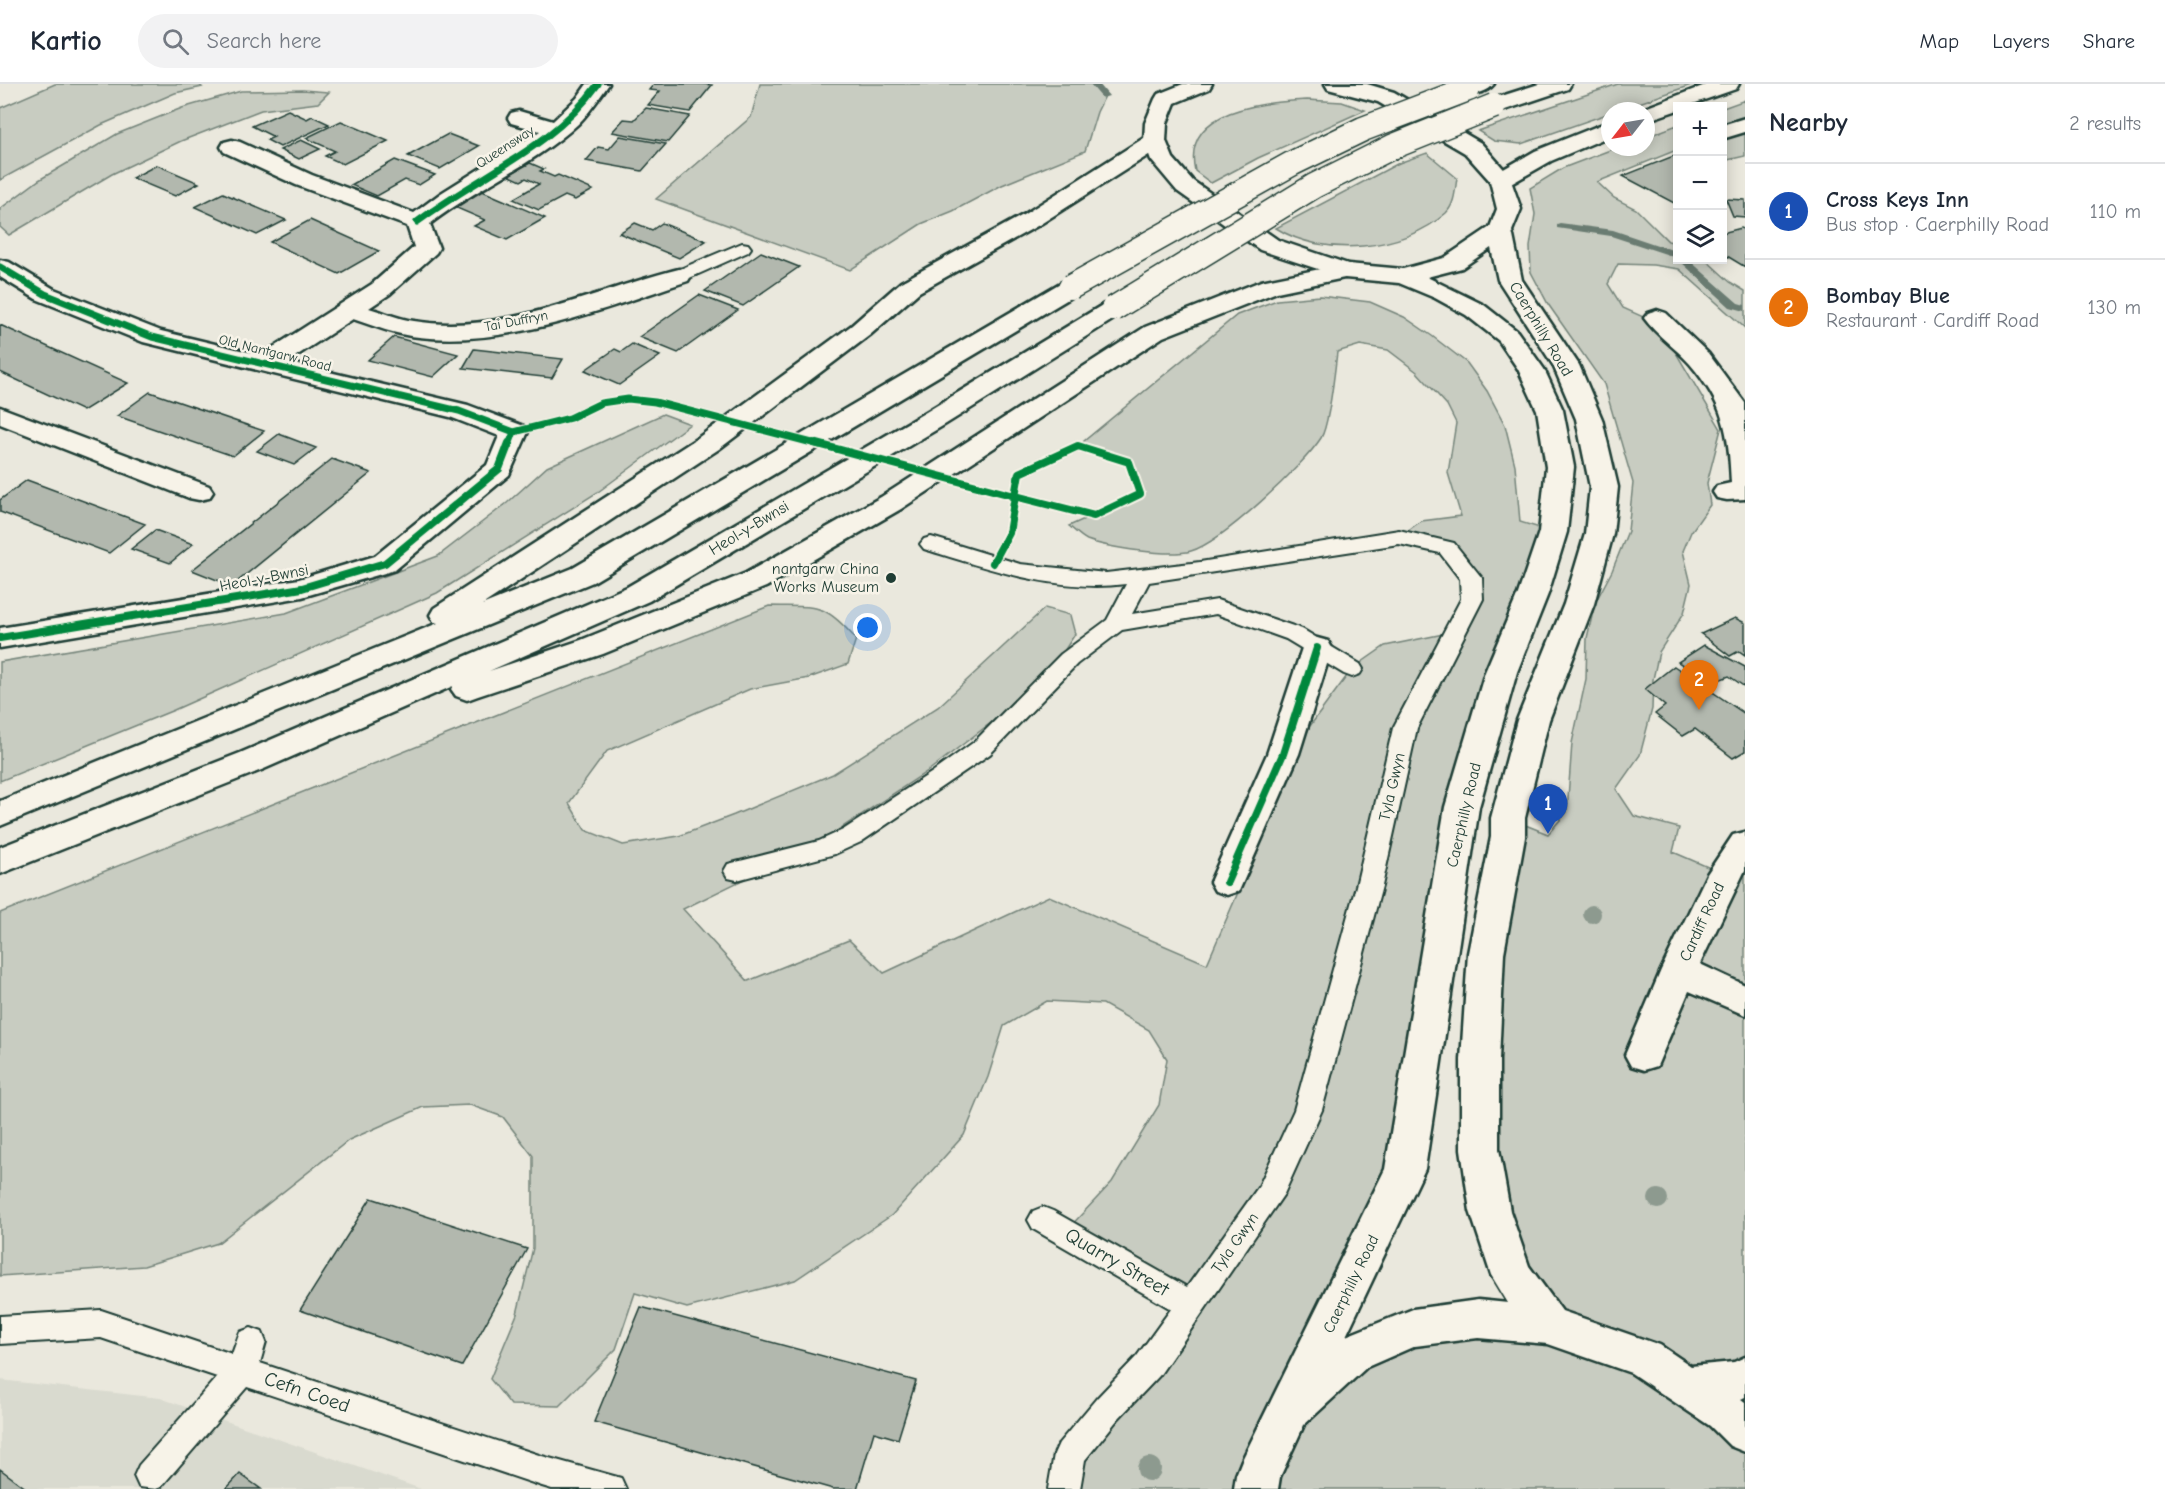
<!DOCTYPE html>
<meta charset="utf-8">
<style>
:root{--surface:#fff;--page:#f2f2f3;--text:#1f2937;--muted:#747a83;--line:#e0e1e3;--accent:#1f3d34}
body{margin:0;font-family:"Comic Neue",sans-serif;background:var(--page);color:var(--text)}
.controls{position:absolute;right:18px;top:18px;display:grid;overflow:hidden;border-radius:0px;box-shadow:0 3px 15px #0003}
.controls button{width:54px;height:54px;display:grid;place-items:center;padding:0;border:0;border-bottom:2px solid var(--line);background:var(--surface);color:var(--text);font:30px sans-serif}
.compass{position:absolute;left:1601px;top:18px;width:54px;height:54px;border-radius:50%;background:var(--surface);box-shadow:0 3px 15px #0003;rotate:239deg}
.you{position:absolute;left:868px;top:544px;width:21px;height:21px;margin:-15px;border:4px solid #fff;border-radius:50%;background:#1a73e8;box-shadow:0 0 0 9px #1a73e833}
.badge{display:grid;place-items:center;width:39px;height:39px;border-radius:50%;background:var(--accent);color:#fff;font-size:20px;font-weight:700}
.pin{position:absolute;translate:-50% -50px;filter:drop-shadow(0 2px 3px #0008)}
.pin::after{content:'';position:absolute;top:32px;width:21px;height:18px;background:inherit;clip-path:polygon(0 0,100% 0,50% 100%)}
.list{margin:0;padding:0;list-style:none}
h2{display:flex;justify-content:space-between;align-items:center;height:78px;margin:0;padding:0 24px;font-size:26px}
h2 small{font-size:20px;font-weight:400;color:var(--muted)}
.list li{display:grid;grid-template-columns:39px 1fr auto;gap:18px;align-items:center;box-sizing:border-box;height:96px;padding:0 24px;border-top:2px solid var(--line)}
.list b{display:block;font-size:22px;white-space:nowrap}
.list p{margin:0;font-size:20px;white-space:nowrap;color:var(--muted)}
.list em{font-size:20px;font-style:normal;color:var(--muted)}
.icon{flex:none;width:33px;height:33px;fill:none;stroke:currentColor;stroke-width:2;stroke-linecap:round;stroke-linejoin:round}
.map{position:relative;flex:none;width:1745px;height:1405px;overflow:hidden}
header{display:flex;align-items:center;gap:36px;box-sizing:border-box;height:84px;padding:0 30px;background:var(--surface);border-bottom:2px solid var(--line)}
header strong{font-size:28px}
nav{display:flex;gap:33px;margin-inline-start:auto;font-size:21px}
.search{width:420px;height:54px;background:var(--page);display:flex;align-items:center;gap:15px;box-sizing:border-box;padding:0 21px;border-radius:33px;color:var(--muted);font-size:22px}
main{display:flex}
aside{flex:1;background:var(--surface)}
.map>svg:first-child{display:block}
.built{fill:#d9dacf}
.green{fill:#c8ccc1;stroke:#74847a;stroke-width:1.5}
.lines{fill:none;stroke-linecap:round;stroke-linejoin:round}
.stream{fill:#6a7c72;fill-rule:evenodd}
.building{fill:#b2b8ae;stroke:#1f3d34;stroke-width:1.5}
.lane-casing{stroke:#1f3d34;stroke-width:4}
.street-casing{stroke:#1f3d34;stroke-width:5}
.primary-casing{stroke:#1f3d34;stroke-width:5}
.highway-casing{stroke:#1f3d34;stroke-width:5}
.lane{fill:#f7f3e8;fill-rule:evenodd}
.street{fill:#f7f3e8;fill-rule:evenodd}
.primary{fill:#f7f3e8;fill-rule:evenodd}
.highway{fill:#f7f3e8;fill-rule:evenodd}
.highway-bridge-casing{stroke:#1f3d34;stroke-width:27;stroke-linecap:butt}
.highway-bridge{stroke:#f7f3e8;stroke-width:24}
.cycleway-far1-casing{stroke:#f7f3e8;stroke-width:10}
.cycleway-casing{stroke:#f7f3e8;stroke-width:12}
.cycleway-far1{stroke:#00873e;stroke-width:7}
.cycleway{stroke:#00873e;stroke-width:8}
.tree{fill:#8d9a8f}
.poi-dot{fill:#1f3d34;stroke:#f7f3e8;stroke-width:2}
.labels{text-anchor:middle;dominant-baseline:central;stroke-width:5;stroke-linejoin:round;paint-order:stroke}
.far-street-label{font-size:14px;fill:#1f3d34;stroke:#f7f3e8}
.street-label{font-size:16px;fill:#1f3d34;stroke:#f7f3e8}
.poi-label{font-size:16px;fill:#1f3d34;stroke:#f7f3e8;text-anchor:end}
.near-street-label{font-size:20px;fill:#1f3d34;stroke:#f7f3e8}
</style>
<header>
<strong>Kartio</strong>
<div class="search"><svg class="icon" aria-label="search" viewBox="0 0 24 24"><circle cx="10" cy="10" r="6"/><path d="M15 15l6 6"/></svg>Search here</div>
<nav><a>Map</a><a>Layers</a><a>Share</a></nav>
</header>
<main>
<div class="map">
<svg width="1745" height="1405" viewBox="0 0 1745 1405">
<rect width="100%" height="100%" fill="#eae8dd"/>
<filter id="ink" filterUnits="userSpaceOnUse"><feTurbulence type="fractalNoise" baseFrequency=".0167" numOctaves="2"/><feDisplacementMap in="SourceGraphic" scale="12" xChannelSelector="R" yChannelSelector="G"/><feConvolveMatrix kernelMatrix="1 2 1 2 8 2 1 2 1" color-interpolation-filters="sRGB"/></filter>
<g filter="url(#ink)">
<path class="built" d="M0 1296 160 1314 421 1405H0Z"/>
<path class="green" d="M55 0H198L202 3 175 9 101 41 0 96V24Z
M760 0H1094L1105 12 1097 28 1085 67 1002 101 953 127 921 140 850 186 656 115 751 33Z
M1618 0H1694L1616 27H1610V29L1521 60 1494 57 1478 47Z
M303 6 329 8 318 19 261 26 181 57 112 90 9 151 0 143V125L39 96 117 50 182 24 241 7Z
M1307 16 1342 18 1365 26 1258 74 1211 99 1195 87C1181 25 1264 18 1307 16Z
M1745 16V72L1723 77V24Z
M1677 41V68L1674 67 1597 98 1614 114 1636 125 1668 157 1677 159 1678 176H1706L1730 198 1745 207V244L1679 185 1653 181 1618 180 1608 200 1623 224 1650 236 1672 262 1721 345 1707 399 1710 421 1691 448 1683 467 1691 500 1684 529 1659 568 1653 595 1652 625 1640 671 1616 705 1634 732 1679 744 1673 768 1724 790 1745 760V1293L1736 1297 1745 1349V1405H1064L1191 1221 1065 1148 1112 1098 1159 1021 1167 975 1149 946 1103 920 1047 917 1004 942 988 993 964 1051 892 1131 795 1196 687 1224 635 1209 616 1265 559 1322 511 1321 490 1295 517 1230 533 1164V1072L503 1033 470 1021 423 1023 349 1056 218 1159 144 1182 0 1192V829L769 522C817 523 823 517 856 555L848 580 809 594 750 605 607 667 569 719 585 746 623 761 679 752 734 731 833 690 938 623 1045 524 1070 531 1075 550 1044 598 928 687 820 758 683 825 748 897 849 856 884 889 1049 812 1207 880 1310 642 1352 585 1385 562 1453 548 1472 515 1447 464 1399 453 1421 437 1461 432 1448 389 1456 339 1447 321 1417 288 1388 266 1360 261 1337 268C1335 286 1329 341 1321 354 1303 382 1222 458 1191 467 1169 473 1109 464 1087 456 1081 453 1075 447 1069 442L1140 410 1129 378 1078 362 1237 231 1277 216 1320 212 1370 218 1404 233 1432 252 1467 279 1487 307 1505 341 1515 381 1520 438 1553 448 1501 588 1405 1085 1290 1325 1352 1269 1548 1241 1490 1127 1508 734 1548 750 1567 728 1572 659 1586 595 1587 554 1595 519 1612 487 1628 447 1633 399 1604 300 1548 220 1531 188 1530 163 1535 130 1530 104 1563 84 1618 63H1646V53Z
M1427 69 1457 94C1455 106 1455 120 1446 129 1404 167 1323 174 1276 144L1399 79Z
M663 330 690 340 598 408 437 509 174 626 0 697V578L286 529 438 472 507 419 547 383Z"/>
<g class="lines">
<path class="stream" d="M1090 0H1099L1109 12 1102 14Z
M1560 139 1613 146 1678 168V174L1611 152 1557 144V140Z
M1679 176H1689L1738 219 1745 221V227L1730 223Z"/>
</g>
<path class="building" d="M654 0H703L712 1 690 28 648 21 660 7 649 6Z
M646 24 690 32 668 58 612 48 624 35 634 36Z
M288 26 307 35 312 32 329 40 280 63 267 56 274 53 252 42Z
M341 37 388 57 343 80 325 72 335 67 306 54Z
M448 50 479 62 440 85 408 72Z
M620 52 666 60 642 87 586 77 598 63 609 65Z
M301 56 320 65 299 75 280 66Z
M1676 71 1678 118 1674 119 1623 92Z
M395 76 435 91 419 101 405 96 377 112 351 101Z
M530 79 544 85 540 87 554 93 558 91 593 106 575 116 565 112 539 126 513 115 539 100 526 94 521 97 508 91Z
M157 81 199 99 175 112 132 94Z
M480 106 545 134 507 156 474 142 485 136 452 122Z
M223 109 286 136 257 151 195 123Z
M1726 115 1745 116V133L1733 132Z
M310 136 379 167 339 190 270 158Z
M635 139 652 146 662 139 706 157 679 174 619 149Z
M1741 144 1745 146V183L1722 169V149Z
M761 168 799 183 743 222 705 207Z
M699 211 738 226 678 269 639 253Z
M0 241 128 299 83 327 0 288Z
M394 253 458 270 433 293 368 276Z
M632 260 660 272 619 301 585 286 615 265 621 268Z
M474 265 563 275 552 294 463 284Z
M150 308 264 347 233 372 117 332Z
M279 350 316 364 294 381 257 367Z
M332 375 371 389 232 502 192 486Z
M27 396 145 440 109 469 0 428V416Z
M155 446 193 460 170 479 131 465Z
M1735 534 1745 539V571L1739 567 1730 572 1701 550Z
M1704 561 1745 583V603L1729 592 1711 599 1678 578Z
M1674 582 1745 630V667L1733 674 1695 645 1683 652 1655 630 1665 622 1645 605Z
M371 1114 527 1165 462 1282 300 1226Z
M641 1223 916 1297 898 1355 874 1348 857 1405H833L594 1338Z
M0 1385 27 1405H0Z
M240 1390 261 1405H226Z"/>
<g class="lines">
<g class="lane-casing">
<path id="lane" d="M742 159 748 160 751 164 748 168 685 196H673L670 192 673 188Z
M1399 446 1454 459 1482 494 1483 515 1417 644 1382 802 1322 1026 1284 1110 1159 1292 1118 1335 1085 1376 1080 1405H1048L1054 1370 1059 1359 1096 1315 1137 1272 1171 1225 1033 1145 1028 1136 1033 1127 1043 1123 1053 1127 1187 1203 1259 1102 1294 1026 1356 802 1393 644 1461 515 1460 495 1440 469 1399 460 1149 498 1132 530 1217 516 1302 545 1360 580 1363 585 1360 590 1352 593 1344 590 1286 555 1216 530 1122 546 1077 580 990 670 861 758 835 770 737 796 728 794 724 787 728 780 819 757 843 746 931 689 974 658 1061 570 1107 536 1126 500C1057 509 989 485 924 465L920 460 924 455 931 453 938 455 1020 480 1106 489 1200 478Z
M101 1226 232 1270 240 1248 251 1244 262 1248 266 1258 260 1279 542 1372 621 1394 626 1405H552L542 1402 247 1303 161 1403 156 1405 139 1403 134 1392 139 1381 217 1293 101 1254 0 1260V1232Z"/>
</g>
<g class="street-casing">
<path id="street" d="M587 0H609C599 14 590 28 578 40 535 80 476 104 430 140L439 164 436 169 390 210 369 224C384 228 398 235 414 237 503 252 595 206 679 185L688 187 691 192 688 197C603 225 510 263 419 253 396 251 374 242 353 235L287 278 468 321 524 342 528 348 509 391 395 486 302 513 0 564V544L299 495 375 472 487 381 499 352 450 333 143 258 36 215 0 193V176L9 178 54 205 161 247 261 271 372 200 414 163 407 142 296 101 224 68 221 63 224 58 232 56 240 58 312 91 414 129 441 109 540 47 511 39 508 34 511 29 519 27 553 37 577 14Z
M1745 34V48L1722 55V41Z
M1657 226 1666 229 1708 269 1745 319V415L1727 416 1717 414 1713 408 1717 402 1731 399C1729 348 1724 320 1690 280 1676 264 1657 252 1644 234L1648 229Z
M0 323 209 402 213 408 209 414 199 416 189 414 0 340Z
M1317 554 1328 557 1332 564 1299 670 1239 807 1227 811 1215 807 1210 798 1267 670 1302 564 1306 557Z
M1745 748V786L1700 880 1745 901V931L1689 907 1657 982 1644 986 1631 982 1625 971 1661 886 1707 790 1733 751Z"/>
</g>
<g class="primary-casing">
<path id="primary" d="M1183 0H1212L1209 5 1175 19 1167 39 1166 57 1173 74 1193 97 1278 156 1348 180 1403 185 1444 174 1490 143 1497 125 1490 97 1465 69 1378 18 1328 5 1325 0H1367L1394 8 1481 59 1509 91 1521 125 1512 147 1522 196 1579 281 1602 335 1618 403 1613 450 1594 520 1549 636 1525 734V753L1504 869 1499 976V1065L1510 1127 1529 1182 1562 1227 1660 1261 1691 1282 1734 1278 1745 1273V1313L1741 1315 1745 1318V1368L1730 1362 1710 1342 1631 1289 1548 1260 1478 1254 1415 1262 1367 1283 1304 1341 1280 1393 1278 1405H1234L1236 1391 1242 1376 1385 1085 1445 723 1485 588 1518 510 1539 448 1546 383 1537 326 1518 285 1499 257 1466 231 1435 214 1399 199 1345 194 1260 166 1177 107 1151 76 1144 57 1145 39 1155 15 1158 10ZM1491 164 1498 196 1553 281 1576 335 1590 403 1585 450 1564 520 1517 636 1491 734V753L1468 869 1461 976V1065L1470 1127 1491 1191 1508 1219 1478 1216 1413 1225 1346 1252 1425 1085 1479 723 1517 588 1548 510 1567 448 1574 383 1563 326 1544 285 1517 247 1484 221 1427 193 1462 184Z"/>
</g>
<g class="highway-casing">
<path id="highway" d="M1462 0H1494C1487 9 1471 12 1460 10L1457 5Z
M1539 0H1571L1568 5 1502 27 1494 29 1486 27 1483 22 1486 17Z
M1708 0H1739L1736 5 1687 22H1678V26L1646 37V27H1637Z
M1610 37V52L1551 77 1509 101 1501 103 1493 101 1489 96 1493 91 1535 67Z
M1155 50 1163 52 1166 57 1163 62 1039 141 919 208 870 251 719 365 482 521 573 484 1062 198 1071 196 1080 198 1083 203 1080 208 593 498 0 742V717L438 539 434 538 430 531 434 524 699 353 852 241 901 198 1023 131 1147 52Z
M1345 180 1354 182 1357 187 1354 192 1277 208 1163 253 901 425 766 503 603 570 478 612 467 616 456 612 451 605 453 602 264 685 0 790V763L240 669 627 503 926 328 1104 220 1113 217 1122 220 1126 225 1122 230 946 340 649 517 489 587 581 556 746 489 881 413 1145 243 1261 197Z"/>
</g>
<use href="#lane" class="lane"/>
<use href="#street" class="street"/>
<use href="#primary" class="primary"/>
<use href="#highway" class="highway"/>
<g class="highway-bridge-casing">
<path id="highway-bridge" d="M1071 203 1293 79 1363 45 1468 5
M1113 225 1314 102 1392 63 1494 22"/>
</g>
<use href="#highway-bridge" class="highway-bridge"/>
<g class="cycleway-far1-casing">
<path id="cycleway-far1" d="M417 138C478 92 554 63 598 0
M0 183 45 210 152 253 459 327 514 348 509 361
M514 348 570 334 601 319 628 315 655 318 820 361"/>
</g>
<g class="cycleway-casing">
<path id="cycleway" d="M814 359 1015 412
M1078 362 1129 378 1140 410 1094 432 1015 412 1019 389Z
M993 479 1009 449 1015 412
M0 554 302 504 385 479 499 385 509 359
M1227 798 1283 670 1317 564"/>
</g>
<use href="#cycleway-far1" class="cycleway-far1"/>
<use href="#cycleway" class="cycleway"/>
</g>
<g class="tree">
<circle cx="1592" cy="830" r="9"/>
<circle cx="1658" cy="1115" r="10"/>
<circle cx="1149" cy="1385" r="12"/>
</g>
</g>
<circle class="poi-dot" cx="891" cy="494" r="6"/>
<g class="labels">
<g class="far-street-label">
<text transform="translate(505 63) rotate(-33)">Queensway</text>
<text transform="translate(516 237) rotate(-11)">Tai Duffryn</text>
<text transform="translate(275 269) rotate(14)">Old Nantgarw Road</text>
</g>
<g class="street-label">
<text transform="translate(1541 245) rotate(59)">Caerphilly Road</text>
<text transform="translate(749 444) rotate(-31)">Heol-y-Bwnsi</text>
<text transform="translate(264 494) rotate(-11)">Heol-y-Bwnsi</text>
<text transform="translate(1392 703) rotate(-77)">Tyla Gwyn</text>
<text transform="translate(1464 731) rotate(-77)">Caerphilly Road</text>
<text transform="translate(1702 838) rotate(-65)">Cardiff Road</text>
<text transform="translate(1235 1159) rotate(-55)">Tyla Gwyn</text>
<text transform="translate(1351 1200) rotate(-64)">Caerphilly Road</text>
</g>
<g class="poi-label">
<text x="879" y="485">nantgarw China<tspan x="879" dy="18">Works Museum</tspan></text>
</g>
<g class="near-street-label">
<text transform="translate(1117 1178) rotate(30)">Quarry Street</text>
<text transform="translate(307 1308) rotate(19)">Cefn Coed</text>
</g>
</g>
</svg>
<div class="controls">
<button>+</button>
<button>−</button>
<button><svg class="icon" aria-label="layers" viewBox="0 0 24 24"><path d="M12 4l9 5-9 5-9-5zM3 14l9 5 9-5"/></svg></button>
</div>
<svg class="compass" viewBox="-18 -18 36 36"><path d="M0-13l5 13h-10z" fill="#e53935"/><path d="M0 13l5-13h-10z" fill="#747a83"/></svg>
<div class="you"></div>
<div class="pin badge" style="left:1548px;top:750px;background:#1a4fb4">1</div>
<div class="pin badge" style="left:1699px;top:626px;background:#e8710a">2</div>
</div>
<aside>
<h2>Nearby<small>2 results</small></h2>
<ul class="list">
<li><span class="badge" style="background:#1a4fb4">1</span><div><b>Cross Keys Inn</b><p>Bus stop · Caerphilly Road</p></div><em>110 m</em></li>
<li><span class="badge" style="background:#e8710a">2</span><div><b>Bombay Blue</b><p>Restaurant · Cardiff Road</p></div><em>130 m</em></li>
</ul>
</aside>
</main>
